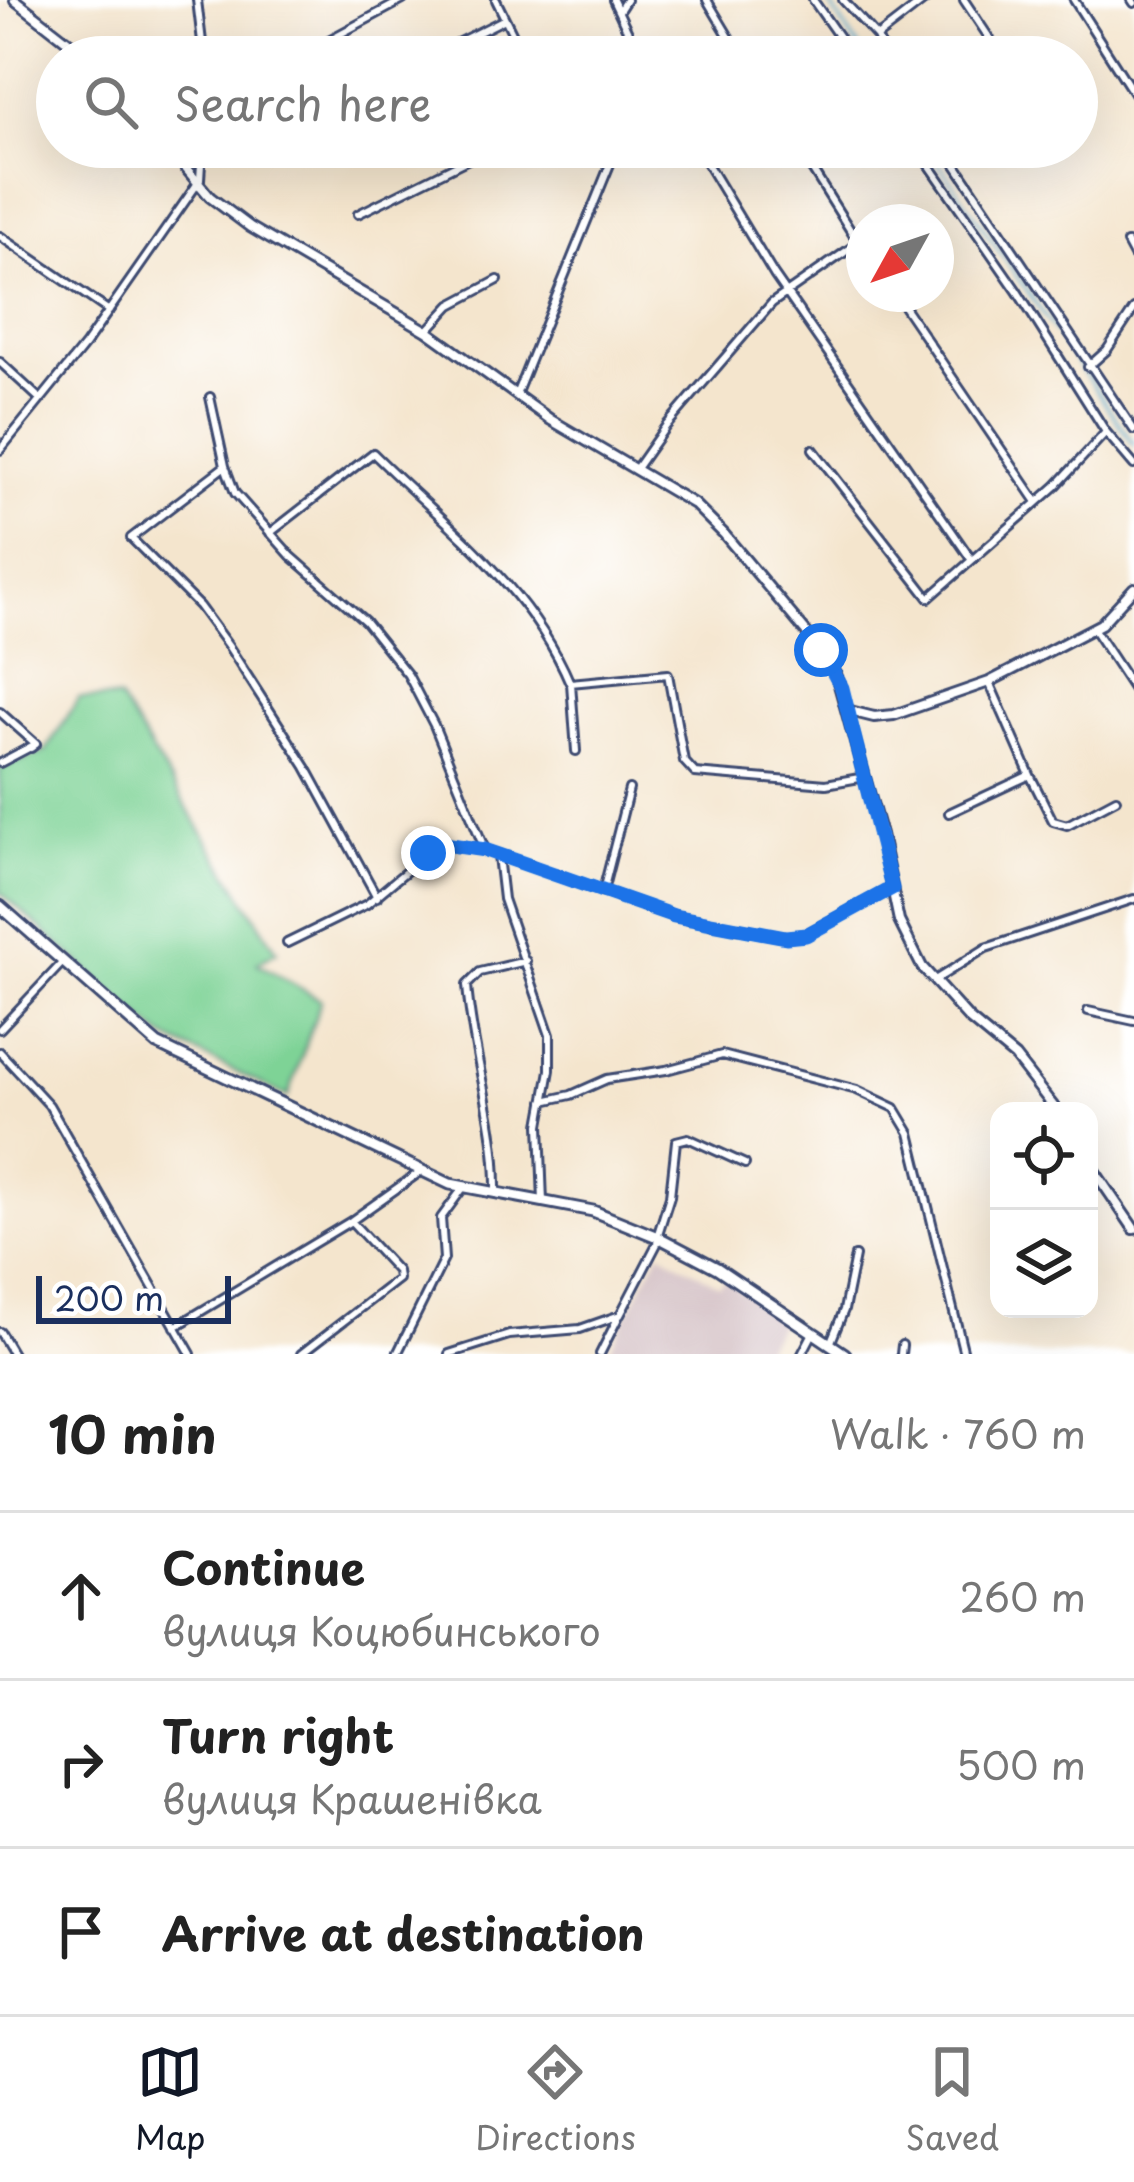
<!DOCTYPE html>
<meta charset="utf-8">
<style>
:root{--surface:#fff;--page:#f6f6f6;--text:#222;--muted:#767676;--line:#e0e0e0;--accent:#111827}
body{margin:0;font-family:"Playpen Sans",sans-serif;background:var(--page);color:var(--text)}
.controls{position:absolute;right:36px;bottom:36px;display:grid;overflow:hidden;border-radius:24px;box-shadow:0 12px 48px #0002}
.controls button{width:108px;height:108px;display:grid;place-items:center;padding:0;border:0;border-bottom:3px solid var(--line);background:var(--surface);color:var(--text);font:60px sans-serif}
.compass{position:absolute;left:846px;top:204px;width:108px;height:108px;border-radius:50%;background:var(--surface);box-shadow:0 12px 48px #0002;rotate:230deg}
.scale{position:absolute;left:36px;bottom:30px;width:195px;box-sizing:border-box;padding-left:12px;border:6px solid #1b2f5e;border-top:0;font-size:33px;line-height:42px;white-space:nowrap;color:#1b2f5e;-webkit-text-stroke:9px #fff;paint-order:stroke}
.stop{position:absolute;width:36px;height:36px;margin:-27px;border:9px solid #1a73e8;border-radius:50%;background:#fff}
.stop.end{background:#1a73e8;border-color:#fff;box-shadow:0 3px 12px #0008}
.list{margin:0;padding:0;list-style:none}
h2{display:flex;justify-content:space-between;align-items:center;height:156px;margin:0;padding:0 48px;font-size:51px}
h2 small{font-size:39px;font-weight:400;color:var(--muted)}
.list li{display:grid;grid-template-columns:78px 1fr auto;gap:36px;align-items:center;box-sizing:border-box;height:168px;padding:0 48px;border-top:3px solid var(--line)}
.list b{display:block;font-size:45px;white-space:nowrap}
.list p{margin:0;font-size:39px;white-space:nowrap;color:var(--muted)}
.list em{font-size:39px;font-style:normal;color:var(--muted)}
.icon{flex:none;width:66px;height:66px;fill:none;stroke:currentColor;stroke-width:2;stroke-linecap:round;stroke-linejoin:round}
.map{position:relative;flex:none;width:1134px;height:1354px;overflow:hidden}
.search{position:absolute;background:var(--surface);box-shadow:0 12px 48px #0002;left:36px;right:36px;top:36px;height:132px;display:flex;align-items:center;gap:30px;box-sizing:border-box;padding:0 42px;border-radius:66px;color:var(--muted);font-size:45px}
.sheet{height:660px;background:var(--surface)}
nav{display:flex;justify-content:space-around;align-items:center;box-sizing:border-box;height:168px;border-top:3px solid var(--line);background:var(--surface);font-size:33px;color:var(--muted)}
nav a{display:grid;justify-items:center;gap:6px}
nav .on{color:var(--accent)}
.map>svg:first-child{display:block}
.industrial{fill:#d2bec2}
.green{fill:#7ed396;stroke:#4c817a;stroke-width:3}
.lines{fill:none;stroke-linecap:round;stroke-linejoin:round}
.stream{stroke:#52acd0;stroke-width:3}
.minor-casing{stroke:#3c4a6f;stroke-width:12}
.tertiary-casing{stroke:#3c4a6f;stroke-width:14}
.secondary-casing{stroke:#3c4a6f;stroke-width:15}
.minor{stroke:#fff;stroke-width:6}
.tertiary{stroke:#fff;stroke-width:8}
.secondary{stroke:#fff;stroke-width:9}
.route{stroke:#1a73e8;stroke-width:15}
</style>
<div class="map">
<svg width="1134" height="1354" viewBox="0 0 1134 1354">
<rect width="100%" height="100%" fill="#fff"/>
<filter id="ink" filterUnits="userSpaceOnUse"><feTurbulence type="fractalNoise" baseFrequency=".00833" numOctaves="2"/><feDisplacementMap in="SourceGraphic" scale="24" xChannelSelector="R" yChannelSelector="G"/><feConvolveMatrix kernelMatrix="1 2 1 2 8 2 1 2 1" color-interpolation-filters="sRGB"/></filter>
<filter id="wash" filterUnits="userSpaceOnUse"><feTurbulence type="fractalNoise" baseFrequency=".004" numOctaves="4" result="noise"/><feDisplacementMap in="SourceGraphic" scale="48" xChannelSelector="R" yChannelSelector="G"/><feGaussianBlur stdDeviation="2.7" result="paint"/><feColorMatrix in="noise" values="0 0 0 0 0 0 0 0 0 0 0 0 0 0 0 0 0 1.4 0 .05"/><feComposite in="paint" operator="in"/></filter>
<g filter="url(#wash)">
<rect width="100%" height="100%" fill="#f4e5cd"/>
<path class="industrial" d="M660 1252 719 1285 724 1279 783 1319 762 1352 607 1354Z"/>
<path class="green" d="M79 698 119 699 277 951 257 963 321 1000 288 1097 162 1036 0 892V768L45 752Z"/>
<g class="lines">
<path class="stream" d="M827 0 865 57
M927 147 1134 445"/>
</g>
</g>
<g filter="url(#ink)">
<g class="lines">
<g class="minor-casing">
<path id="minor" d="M197 0 202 42 198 57
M496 0 524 57
M613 0 628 32V57
M707 0 741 57
M813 0 853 57
M843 0 877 37 885 57
M964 0 1002 57
M1074 0 1134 94
M1132 0 1134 3
M619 11 626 0
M877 37 925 0
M297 57 403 0
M429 57 505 19
M697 147 774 275 971 559
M798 147 864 252
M917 147 1017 291 1106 432 1134 465
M944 147 1134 430
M1063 147 1065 150
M358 214 493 147
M0 236 109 311
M1127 243 1134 256
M901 302 1037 502
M427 331 451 305 498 280
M0 362 40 399
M1088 367 1107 350 1134 309
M516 395 617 147
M210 397 225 466 235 493 291 556 365 621 408 675 434 725 485 850
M813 449 929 598 1056 486 1106 432
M0 450 85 345 200 180 202 147
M225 466 131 538 199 606 229 647 306 767 377 897
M635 470 666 426 772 303 858 243
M270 533 373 453C446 525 529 586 570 683L668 674 684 761 695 773 826 784 865 777
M1093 628 1134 690
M989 682 1030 775
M571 683 576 751
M0 712 36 744
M0 763 36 744 31 748
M949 813 1030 775 1053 821 1067 825 1116 799
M498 856 503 899 550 1035V1070L540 1125 543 1202
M603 891 629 789
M287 943 367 904 428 853 444 844 485 850 674 916 786 937 805 935 892 888
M935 980 986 948 1134 899
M1088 1011 1134 1021
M0 1029 63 962
M0 1052 49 1105 191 1354
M544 1101 571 1095 607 1079 666 1070 722 1055 857 1090 895 1108 910 1133 964 1354
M496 1191C497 1121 472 1055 467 985L480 972 526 961
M657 1237 670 1196 676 1141 688 1138 745 1164
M175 1327 351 1221 420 1172
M0 1332 13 1354
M830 1344 844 1310 855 1256
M301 1354 398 1279 397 1271 351 1221
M397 1354 444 1259 441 1218 463 1188
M449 1354 509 1335 580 1329 620 1315 660 1238
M600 1354 618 1318
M802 1354 813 1333
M901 1354 902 1345"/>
</g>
<g class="tertiary-casing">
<path id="tertiary" d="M15 0 88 57
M168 147 210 197 250 227 427 331 551 420 694 504 724 534 821 650 836 674 881 835 899 921 922 967 969 1019 1015 1057 1057 1111
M850 711 874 717 894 715 989 682 1101 624 1134 588
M1089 1163 1134 1229"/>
</g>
<g class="secondary-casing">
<path id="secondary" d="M0 906 157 1044 450 1184 593 1211 660 1238 717 1268 845 1354"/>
</g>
<use href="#minor" class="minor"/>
<use href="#tertiary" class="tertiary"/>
<use href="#secondary" class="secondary"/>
</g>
</g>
<g class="lines" filter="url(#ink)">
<path class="route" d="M428 853 444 844 485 850 674 916 786 937 806 935 892 888 842 688 821 650"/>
</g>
</svg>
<div class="controls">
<button><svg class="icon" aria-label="locate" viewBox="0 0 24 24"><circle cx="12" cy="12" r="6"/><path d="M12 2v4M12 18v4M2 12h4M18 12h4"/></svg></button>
<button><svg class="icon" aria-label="layers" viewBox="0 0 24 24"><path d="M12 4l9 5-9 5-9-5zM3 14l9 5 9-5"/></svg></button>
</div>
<svg class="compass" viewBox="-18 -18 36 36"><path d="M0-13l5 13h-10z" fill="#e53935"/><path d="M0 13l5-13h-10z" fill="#767676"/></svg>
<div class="scale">200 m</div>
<div class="stop" style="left:821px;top:650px"></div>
<div class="stop end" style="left:428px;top:853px"></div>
<div class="search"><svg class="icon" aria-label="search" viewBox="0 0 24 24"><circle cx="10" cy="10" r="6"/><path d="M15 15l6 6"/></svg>Search here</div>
</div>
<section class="sheet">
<h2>10 min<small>Walk · 760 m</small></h2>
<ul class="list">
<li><svg class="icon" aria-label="ahead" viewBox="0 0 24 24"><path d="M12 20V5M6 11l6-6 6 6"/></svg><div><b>Continue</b><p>вулиця Коцюбинського</p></div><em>260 m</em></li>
<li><svg class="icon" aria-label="right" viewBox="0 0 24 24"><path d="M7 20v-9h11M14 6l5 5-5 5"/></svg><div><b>Turn right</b><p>вулиця Крашенівка</p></div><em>500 m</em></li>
<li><svg class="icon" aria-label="arrive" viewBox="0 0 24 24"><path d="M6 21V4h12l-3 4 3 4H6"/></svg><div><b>Arrive at destination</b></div></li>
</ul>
</section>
<nav>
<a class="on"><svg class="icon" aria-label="map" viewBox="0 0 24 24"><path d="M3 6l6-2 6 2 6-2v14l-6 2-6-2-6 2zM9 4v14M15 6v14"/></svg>Map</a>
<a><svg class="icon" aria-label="directions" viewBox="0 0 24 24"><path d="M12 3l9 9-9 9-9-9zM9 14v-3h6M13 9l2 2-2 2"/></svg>Directions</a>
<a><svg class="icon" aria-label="saved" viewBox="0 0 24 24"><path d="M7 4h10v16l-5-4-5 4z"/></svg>Saved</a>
</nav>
